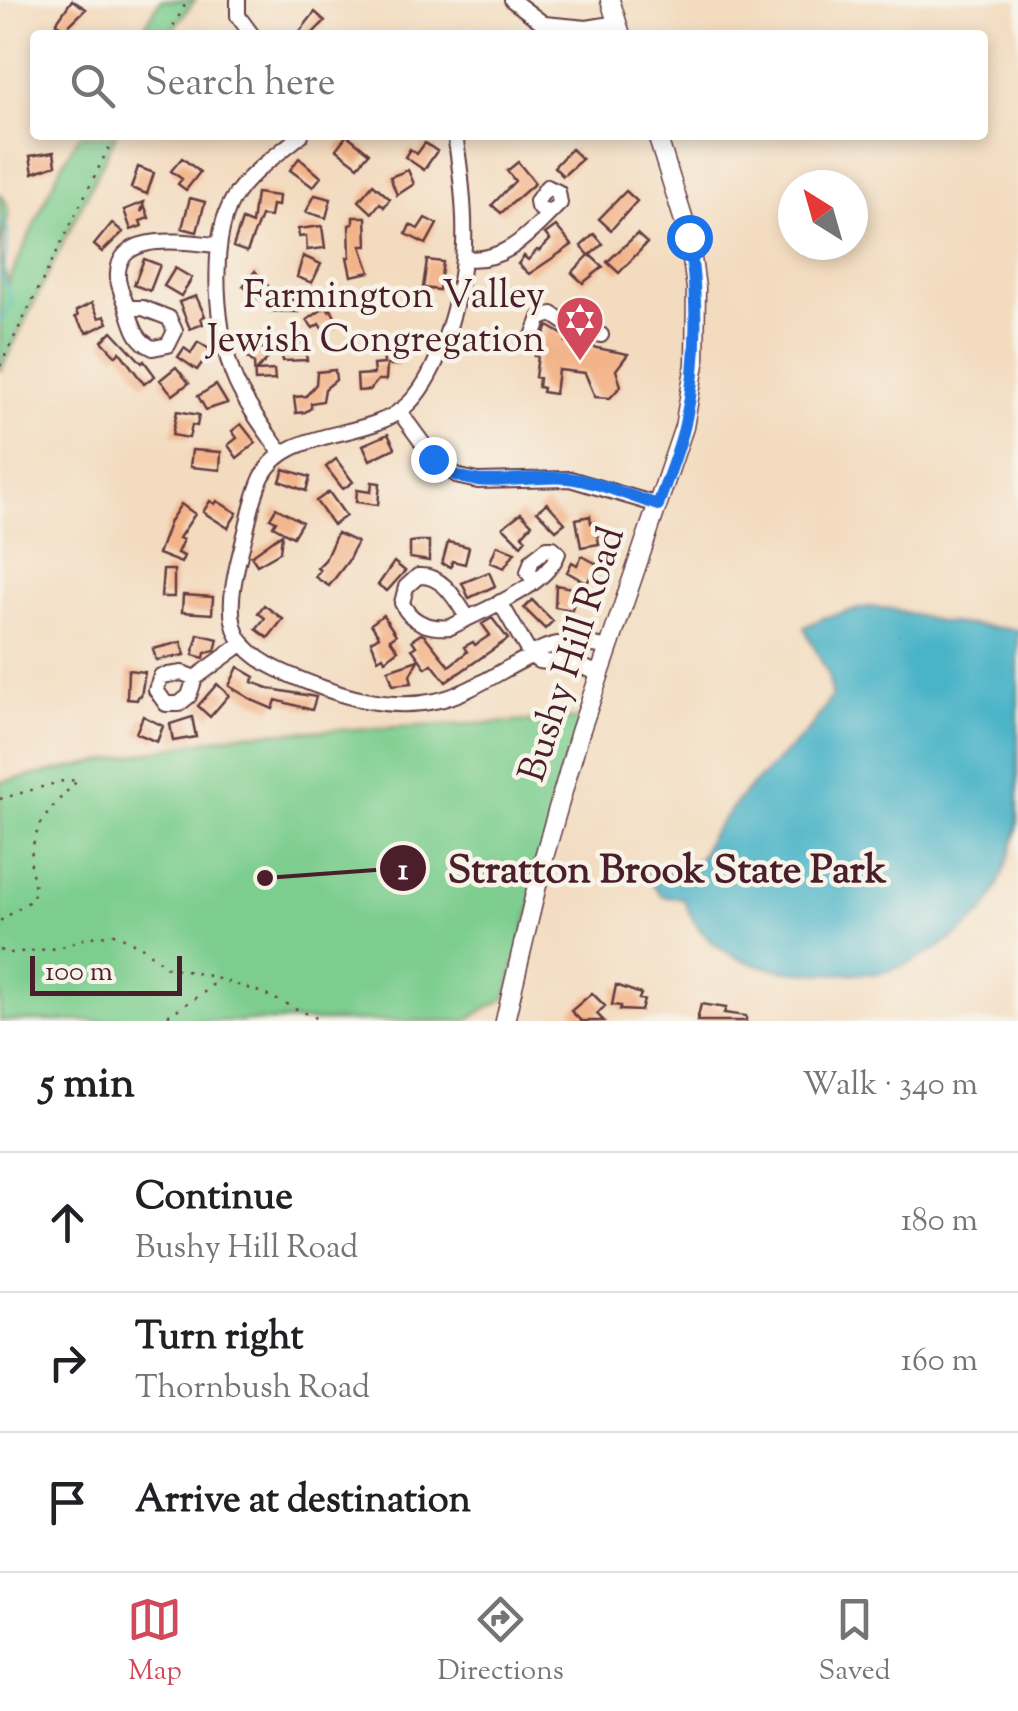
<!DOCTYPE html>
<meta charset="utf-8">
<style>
:root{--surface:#fff;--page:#f2f2f2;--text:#202124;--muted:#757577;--line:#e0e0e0;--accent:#d1495b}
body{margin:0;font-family:"Sorts Mill Goudy",serif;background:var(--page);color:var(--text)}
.compass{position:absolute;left:778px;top:170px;width:90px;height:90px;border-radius:50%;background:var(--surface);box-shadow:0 5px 15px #0003;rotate:323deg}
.scale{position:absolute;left:30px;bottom:25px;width:152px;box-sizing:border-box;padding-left:10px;border:5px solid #4a1f2b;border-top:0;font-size:28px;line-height:35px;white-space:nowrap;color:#4a1f2b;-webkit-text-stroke:8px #f7f3e8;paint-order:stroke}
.stop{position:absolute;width:30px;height:30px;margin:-22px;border:8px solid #1a73e8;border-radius:50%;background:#fff}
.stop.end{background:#1a73e8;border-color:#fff;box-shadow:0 2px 10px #0008}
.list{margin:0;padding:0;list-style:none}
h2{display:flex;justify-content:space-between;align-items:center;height:130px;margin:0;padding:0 40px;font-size:42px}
h2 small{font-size:32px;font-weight:400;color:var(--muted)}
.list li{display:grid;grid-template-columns:65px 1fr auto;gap:30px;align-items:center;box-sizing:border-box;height:140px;padding:0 40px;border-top:2px solid var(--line)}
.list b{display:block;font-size:38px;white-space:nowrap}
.list p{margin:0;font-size:32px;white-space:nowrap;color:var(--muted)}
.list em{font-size:32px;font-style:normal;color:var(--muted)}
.icon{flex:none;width:55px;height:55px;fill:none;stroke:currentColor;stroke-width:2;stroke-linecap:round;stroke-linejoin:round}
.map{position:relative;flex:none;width:1018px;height:1021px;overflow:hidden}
.search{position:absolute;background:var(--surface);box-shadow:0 5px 15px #0003;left:30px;right:30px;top:30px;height:110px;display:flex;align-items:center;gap:25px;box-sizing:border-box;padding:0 35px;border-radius:10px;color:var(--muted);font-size:38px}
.sheet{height:550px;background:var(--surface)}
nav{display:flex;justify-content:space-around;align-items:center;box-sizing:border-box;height:140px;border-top:2px solid var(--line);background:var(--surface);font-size:28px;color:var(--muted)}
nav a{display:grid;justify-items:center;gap:5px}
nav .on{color:var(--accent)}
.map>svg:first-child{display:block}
.green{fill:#7ccd8e;stroke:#63765c;stroke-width:2.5}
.water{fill:#49b3c7;stroke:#4a6979;stroke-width:2.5}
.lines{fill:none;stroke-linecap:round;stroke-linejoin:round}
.stream{stroke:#49b3c7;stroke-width:2.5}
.building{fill:#f3b288}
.minor-casing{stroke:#633b41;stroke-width:18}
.major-casing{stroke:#633b41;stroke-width:21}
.path{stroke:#633b41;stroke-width:2.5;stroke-dasharray:2.5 8;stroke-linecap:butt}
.minor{stroke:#fff;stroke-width:14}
.major{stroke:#fff;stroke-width:18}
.route{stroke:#1a73e8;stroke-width:12}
.labels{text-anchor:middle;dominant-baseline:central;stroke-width:9;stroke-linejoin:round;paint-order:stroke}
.poi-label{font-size:38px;fill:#4a1f2b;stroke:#f7f3e8;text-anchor:end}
.street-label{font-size:38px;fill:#4a1f2b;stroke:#f7f3e8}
.leader{fill:none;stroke:#4a1f2b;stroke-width:4}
.callout-dot{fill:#4a1f2b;stroke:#f7f3e8;stroke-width:4}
.mark-label{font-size:30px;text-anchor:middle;font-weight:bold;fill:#fff}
.callout-label{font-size:40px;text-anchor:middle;font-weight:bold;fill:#4a1f2b;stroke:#f7f3e8;stroke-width:9;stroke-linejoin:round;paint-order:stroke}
</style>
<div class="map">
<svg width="1018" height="1021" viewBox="0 0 1018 1021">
<rect width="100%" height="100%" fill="#f7f3e8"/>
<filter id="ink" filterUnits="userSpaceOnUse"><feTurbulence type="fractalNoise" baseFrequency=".01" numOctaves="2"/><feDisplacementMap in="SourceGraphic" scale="20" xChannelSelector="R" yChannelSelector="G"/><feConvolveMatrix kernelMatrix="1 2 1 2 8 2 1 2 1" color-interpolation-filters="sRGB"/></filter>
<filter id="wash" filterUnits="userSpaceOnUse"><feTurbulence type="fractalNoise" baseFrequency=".0048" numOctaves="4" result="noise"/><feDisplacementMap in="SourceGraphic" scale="40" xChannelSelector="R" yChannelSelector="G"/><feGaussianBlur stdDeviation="2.25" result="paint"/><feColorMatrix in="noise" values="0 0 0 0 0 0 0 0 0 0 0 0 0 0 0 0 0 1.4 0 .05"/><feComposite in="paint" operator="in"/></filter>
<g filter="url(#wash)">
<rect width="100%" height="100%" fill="#f3dbbf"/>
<path class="green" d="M161 0H195L168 35H139Z
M79 135H116L0 372V194C18 214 1 228 1 250 1 260 5 274 8 283L57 174Z
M583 719 506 998 465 1021H0V782L240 734Z"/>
<path class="water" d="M869 607 892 609 941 622 1018 630C1018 694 1018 759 1018 822 1016 841 999 885 990 902 974 930 914 966 883 972 871 975 856 973 844 973 783 975 706 967 684 899L662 896 645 875 674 872 699 860 711 835 742 795 810 729 832 696 828 674 804 627 826 617Z"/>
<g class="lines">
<path class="stream" d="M0 222 8 229 3 277 12 301 0 322"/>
</g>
<g id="blocks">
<path class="building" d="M72 0 86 9 64 30 56 23Z
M315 12 325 21 311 35H297Z
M347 135 369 153 358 166 336 149Z
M425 143 437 151 424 170 405 157 410 149 417 154Z
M571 149 582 159 563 176 554 167Z
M54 152 56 165 33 173 30 156Z
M182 158 200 172 186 190 178 184 182 179 171 171Z
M299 158 321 177 313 187 290 170Z
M518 162 535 183 501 213 492 205 515 181 507 171Z
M138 167 154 173 147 194 131 188Z
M408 170 414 184 397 195 390 177Z
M373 184 390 199 384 207 380 203 372 213 359 201Z
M626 191 637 201 611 230 599 219Z
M256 193 279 196 278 206 272 205 270 217 261 216 247 252 233 247 242 220 252 224Z
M315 195 331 199 326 218 306 212Z
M190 198 205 202 197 232 182 228Z
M144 202 141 212 145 207 149 218 140 221 142 226 131 230 124 210Z
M353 217H366L367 246H361L370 272 351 276 347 257H350L349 225 353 224Z
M425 218 437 224 426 244 406 234 410 225 418 229Z
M112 223 123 232 102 252 94 245Z
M322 226 325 248 307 250 306 236 299 237 298 229Z
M556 226 572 245 529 274 518 264 524 256 528 260 537 250 539 251 550 240 545 234Z
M594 234 603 244 590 255 603 267 583 283 572 273 589 255 581 246Z
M637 234 647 243 619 273 607 262Z
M303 256 321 264 312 283 297 277Z
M144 259 160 265 150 291 134 285Z
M427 260 443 262 439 290 423 288Z
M175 268 192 278 181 296 164 286Z
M255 271 269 287 259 299 243 286Z
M391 287 393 303H362L361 290Z
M196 296 205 316 201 318 203 324 190 329 179 302Z
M272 298 299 300 298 312 270 311Z
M92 303 99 318 105 316 108 323 87 333 75 317 78 316 76 311Z
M326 307 329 311 331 309 338 324 325 333 319 324 313 328 307 320Z
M548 326 567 337 566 342 628 354 616 370 621 386 610 398 595 397 585 373 558 370 555 394 542 392 543 388 538 387 539 378 535 377 538 356H535Z
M112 331 142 363 144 361 155 376 144 384 120 352 116 356 102 341Z
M259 337 265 342 261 347 270 356 256 371 274 370 275 380 255 381 254 363 242 352Z
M198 342 211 350 197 370 178 357 184 348 191 353Z
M304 343 307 360 283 361 280 347Z
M399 348 400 365H387L386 380H378L370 390 358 391 357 375 374 374 373 365 384 364 383 349Z
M176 367 189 383 173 395 160 380Z
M335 370 336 380 325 389 323 401 311 403V408L305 412 296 413 294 397 306 396 316 384 317 372Z
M216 385 227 403 206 410 198 396Z
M177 411 199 415 197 426 192 425 189 438 172 435Z
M241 424 256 443 237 458 228 445 237 438 232 431Z
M388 434 395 448 370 460 363 445Z
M192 450 221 452 220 470 190 467Z
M336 459 353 482 343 489 326 467Z
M284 469 310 477 306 491 280 481Z
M372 482 380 483 378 505 356 502 357 490 371 492Z
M329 492 346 516 333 525 316 501Z
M210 501 215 504 217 501 237 513 228 528 203 512Z
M547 503 565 523 556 530 537 511Z
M181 504 195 514 179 538 183 540 177 553 184 556 181 563 158 554 170 521Z
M276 508 302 522 293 537 273 526 276 521 270 518Z
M521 513 532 524 522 535 526 539 521 545 503 527Z
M590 516 591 523 595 522 599 544 581 547 576 519Z
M337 533 357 542 348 561 329 586 315 577 320 570 317 568 325 560Z
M282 534 280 552 257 565 251 556Z
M419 541H429V561L410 558V542Z
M448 542 469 547 465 564 452 561 451 567 442 564Z
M497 545 515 552 504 568 490 562Z
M582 556 597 564 587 583 567 572 572 562 577 565Z
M394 562 405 571 387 591 378 585Z
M163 570H174V597H161Z
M489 572 495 586 469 598 462 583Z
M556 585 577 589 572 610 555 607Z
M183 595 213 597 212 614 182 612Z
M532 600 553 621 545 629 524 608Z
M264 605 283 619 268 638 256 629 265 618 258 613Z
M383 615 396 635 390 639 398 650 385 660 383 656 378 659 371 641 379 636 371 624Z
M492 618 508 639 446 682 432 664 426 668 412 649 416 646 412 640 421 634 425 636 449 666 467 652 464 647 473 642 475 645 490 635 482 624Z
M198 634 218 639 215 651 205 653 204 658 193 655Z
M181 642 185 655 156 660 153 649Z
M418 660 410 675 412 683 393 685 388 670Z
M238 667 255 677 252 682 271 689 316 697 312 710 276 700 273 709 254 701 229 686Z
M128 670 145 672 141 696H138L137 700 127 699Z
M217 684 229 695 210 717 198 706Z
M143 716 163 726 157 742 136 733Z
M192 717 196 737 173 741 170 724Z
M616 985 641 994 639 999 644 1000 641 1011 620 1010 621 1006 612 1005Z
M592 993 605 1006 597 1014 604 1021H581L571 1011Z
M701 1004 726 1008 724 1013 746 1016V1021H697Z"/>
</g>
</g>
<g filter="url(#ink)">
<use href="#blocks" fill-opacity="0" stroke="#633b41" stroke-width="2.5"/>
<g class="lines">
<g class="minor-casing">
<path id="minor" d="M238 0V16L252 35
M512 0 544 24 587 28 617 23
M455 135C468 216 471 274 440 352 433 369 422 391 408 404 370 442 288 425 262 477 252 498 249 521 243 543 217 638 233 655 323 688 358 701 397 709 435 701 469 694 499 671 531 656 552 638 583 642 609 648
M464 258C507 264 532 230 560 203L558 192 547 187 537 201 538 207 549 214
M128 308H143L169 318 175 331 168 345 153 348C136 341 133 326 128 310 125 299 119 289 118 279 114 228 189 243 217 245
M531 341 540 318 552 314 573 328 601 335
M399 411 437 463 460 477 478 481 570 479 658 505
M282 454C266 431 248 408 236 382 216 337 208 242 233 199 248 173 279 154 301 135
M500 602 531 656
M467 617C455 598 442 574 418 576L406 587 402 603C411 623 430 629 451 627 481 610 546 588 558 553L553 548H547L532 560 528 572 534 581
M531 656 539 661 580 666 600 674
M195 678 189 696 179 704H166L156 690 161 676 182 673 195 678 243 643"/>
</g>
<g class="major-casing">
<path id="major" d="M610 0 621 35
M505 1021 542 864 580 732 684 427 695 364 696 288 689 237 657 135"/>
</g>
<path class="path" d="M168 35 188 0
M0 366 115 135
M0 799 63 781 78 780C54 805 33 823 31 860 30 876 37 879 33 899L0 921
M0 950 11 953 59 948 89 937 116 934 143 948 166 967 206 975 260 992 323 1021
M159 1021 202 994 218 980"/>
<use href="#minor" class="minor"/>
<use href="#major" class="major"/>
</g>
</g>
<g class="lines" filter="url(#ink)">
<path class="route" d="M433 459C466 497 524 473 568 478 598 482 629 496 658 505 667 479 679 451 685 424 699 361 698 300 689 237"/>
</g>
<defs>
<g id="synagogue-pin" transform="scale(2.5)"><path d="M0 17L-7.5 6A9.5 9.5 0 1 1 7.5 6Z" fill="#d1495b" stroke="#f7f3e8"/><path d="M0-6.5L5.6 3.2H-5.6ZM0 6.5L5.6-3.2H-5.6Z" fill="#fff"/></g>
</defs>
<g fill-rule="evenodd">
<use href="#synagogue-pin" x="580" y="320"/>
</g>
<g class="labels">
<g class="poi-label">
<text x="545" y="298">Farmington Valley<tspan x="545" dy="44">Jewish Congregation</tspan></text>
</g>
<g class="street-label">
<text transform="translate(574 655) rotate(-72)">Bushy Hill Road</text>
</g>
</g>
<path class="leader" d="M265 878L403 868"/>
<g class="callout-dot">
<circle cx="265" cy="878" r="10"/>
<circle cx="403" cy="868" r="25"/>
</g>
<g class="mark-label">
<text x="403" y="879">1</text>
</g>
<g class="callout-label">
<text x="667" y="882">Stratton Brook State Park</text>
</g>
</svg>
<svg class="compass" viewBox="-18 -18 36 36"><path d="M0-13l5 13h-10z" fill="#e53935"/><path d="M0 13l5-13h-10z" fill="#757577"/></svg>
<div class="scale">100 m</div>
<div class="stop" style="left:689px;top:237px"></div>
<div class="stop end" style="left:433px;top:459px"></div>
<div class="search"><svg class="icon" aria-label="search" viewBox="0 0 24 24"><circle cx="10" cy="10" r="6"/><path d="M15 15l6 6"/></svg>Search here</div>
</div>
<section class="sheet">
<h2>5 min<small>Walk · 340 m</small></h2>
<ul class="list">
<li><svg class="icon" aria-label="ahead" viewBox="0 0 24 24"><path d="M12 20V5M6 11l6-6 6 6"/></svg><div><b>Continue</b><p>Bushy Hill Road</p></div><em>180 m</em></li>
<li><svg class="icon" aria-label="right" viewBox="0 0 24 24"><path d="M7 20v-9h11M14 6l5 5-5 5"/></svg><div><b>Turn right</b><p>Thornbush Road</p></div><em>160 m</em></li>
<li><svg class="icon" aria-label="arrive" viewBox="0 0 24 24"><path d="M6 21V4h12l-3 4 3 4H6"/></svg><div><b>Arrive at destination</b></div></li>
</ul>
</section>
<nav>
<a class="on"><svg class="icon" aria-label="map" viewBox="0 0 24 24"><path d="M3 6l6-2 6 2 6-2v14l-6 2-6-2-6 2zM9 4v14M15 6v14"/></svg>Map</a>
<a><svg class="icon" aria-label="directions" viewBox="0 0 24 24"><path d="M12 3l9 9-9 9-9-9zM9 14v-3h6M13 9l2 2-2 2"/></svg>Directions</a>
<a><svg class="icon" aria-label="saved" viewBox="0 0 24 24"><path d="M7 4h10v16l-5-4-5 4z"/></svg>Saved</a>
</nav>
